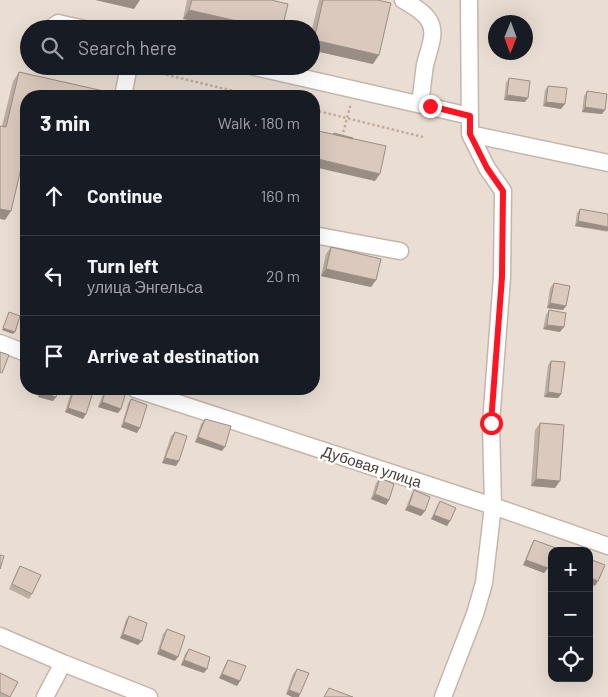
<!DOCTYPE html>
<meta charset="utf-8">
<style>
:root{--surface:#171b24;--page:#242831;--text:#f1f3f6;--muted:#9ea1a6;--line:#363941}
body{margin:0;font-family:Barlow,sans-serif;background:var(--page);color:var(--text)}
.controls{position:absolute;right:15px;bottom:15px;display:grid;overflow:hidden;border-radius:10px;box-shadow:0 5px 20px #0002}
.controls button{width:45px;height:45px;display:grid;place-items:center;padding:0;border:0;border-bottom:1px solid var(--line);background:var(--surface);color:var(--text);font:25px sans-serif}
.compass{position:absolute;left:488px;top:15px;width:45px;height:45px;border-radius:50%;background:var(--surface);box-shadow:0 5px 20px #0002;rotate:181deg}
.stop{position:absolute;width:15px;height:15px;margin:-11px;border:4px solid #ff1422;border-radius:50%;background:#fff}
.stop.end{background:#ff1422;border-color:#fff;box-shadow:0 1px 5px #0008}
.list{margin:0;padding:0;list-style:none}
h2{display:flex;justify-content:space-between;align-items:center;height:65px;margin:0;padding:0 20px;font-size:21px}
h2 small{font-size:16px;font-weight:400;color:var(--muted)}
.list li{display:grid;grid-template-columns:32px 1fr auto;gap:15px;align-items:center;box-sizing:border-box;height:80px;padding:0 20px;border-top:1px solid var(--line)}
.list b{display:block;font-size:19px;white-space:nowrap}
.list p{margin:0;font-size:16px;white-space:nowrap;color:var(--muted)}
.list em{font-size:16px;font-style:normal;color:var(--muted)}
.icon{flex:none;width:28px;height:28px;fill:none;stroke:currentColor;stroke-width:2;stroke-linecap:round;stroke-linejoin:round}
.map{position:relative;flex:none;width:608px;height:697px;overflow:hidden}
.search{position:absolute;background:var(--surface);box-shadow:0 5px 20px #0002;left:20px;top:20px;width:300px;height:55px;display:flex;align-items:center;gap:12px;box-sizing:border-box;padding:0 18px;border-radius:28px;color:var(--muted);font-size:19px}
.panel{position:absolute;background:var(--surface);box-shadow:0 5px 20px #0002;left:20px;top:90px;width:300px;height:305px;border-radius:20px}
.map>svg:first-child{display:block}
.residential{fill:#eaded4;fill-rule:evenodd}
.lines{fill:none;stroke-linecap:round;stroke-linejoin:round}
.minor-casing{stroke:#c5b6ab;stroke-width:19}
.path{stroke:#c5ac98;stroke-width:2.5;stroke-dasharray:2.5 2.5;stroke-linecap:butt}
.minor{stroke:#fff;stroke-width:16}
.wall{fill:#bcada3}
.shaded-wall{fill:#998d85}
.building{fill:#dbc9be;stroke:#998d85}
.route{stroke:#ff1422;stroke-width:6}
.labels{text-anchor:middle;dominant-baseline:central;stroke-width:5;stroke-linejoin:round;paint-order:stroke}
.street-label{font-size:15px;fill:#493d35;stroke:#fff}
</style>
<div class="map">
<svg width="608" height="697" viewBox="0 0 608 697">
<rect width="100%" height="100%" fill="#f5eee7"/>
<path class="residential" d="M0 0H608V697H0ZM496 22H526V52H496ZM29 29H311V66H29ZM26 96H314V389H26ZM552 551H589V678H552Z"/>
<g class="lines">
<g class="minor-casing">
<path id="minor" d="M403 0C411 5 422 10 428 19 438 32 428 51 425 65 423 78 422 91 420 104
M50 29 58 23 85 29
M251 66 470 116
M123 96 129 66
M470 134 608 163
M314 235 400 251
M0 343 26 353
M135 389 493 506 608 546
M0 636 63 663 149 697
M45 697 63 663
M443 697 475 614 484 583 493 506 491 423 502 277 503 191 487 168 470 134 469 0"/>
</g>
<path class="path" d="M142 69 255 96
M314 110 423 137
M342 137 351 103"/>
<use href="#minor" class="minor"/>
</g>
<path class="wall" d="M187 0H271L183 19Z
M319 0H377L373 64 311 50V33Z
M19 72 26 96 5 220 2 126 13 81Z
M509 78 525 102 504 100 506 83Z
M548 86 561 109 543 106 545 90Z
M587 91 602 114 582 112 584 96Z
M580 209 608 232 575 226 577 213Z
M331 247 376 280 371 287 321 276 326 254Z
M554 283 566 306 563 310 547 308 550 288Z
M549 310 560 332 543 329 546 315Z
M26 323V341L20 338Z
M551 361 561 394 558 398 544 397 548 365Z
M40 389H58L56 397 53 401 38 397Z
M72 389H94L83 419 65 412Z
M106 389 121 409 118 413 98 407 103 394Z
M131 399 137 433 121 427 128 404Z
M205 419 222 451 195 442 201 424Z
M540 423 555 488 531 486 535 430Z
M175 432 179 461 176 466 162 463 171 436Z
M380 478 389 500 386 505 371 499 376 483Z
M414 490 425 511 421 516 405 510 411 495Z
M440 501 450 521 447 526 431 519 437 506Z
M534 540 544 573 523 565 531 545Z
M20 566 32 594 29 599 9 589 17 571Z
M129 616 138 645 120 638 126 620Z
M167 629 175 661 157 654 163 634Z
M189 649 204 673 181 665 185 654Z
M228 660 240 681 237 686 219 678 225 665Z
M297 669 309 673 286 694 293 674Z
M0 673 18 682 10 697H0Z"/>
<path class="shaded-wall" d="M95 0H140L134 9Z
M189 10 272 29H226L183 19Z
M314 40 379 55 373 64 311 50V44Z
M507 95 528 98 525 102 504 100Z
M546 102 565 104 561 109 543 106Z
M585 107 605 110 602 114 582 112Z
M314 158 380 174 375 181 314 167Z
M0 209 11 211 5 220 0 219Z
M578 221 608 227V231L575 226Z
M326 269 376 280 371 287 321 276Z
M550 303 566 306 563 310 547 308Z
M547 325 564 327 560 332 543 329Z
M3 328 15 332 13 334 2 330Z
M23 334 26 335V341L20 338Z
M41 392 56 397 53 401 38 397Z
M548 392 561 394 558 398 544 397Z
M102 402 121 409 118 413 98 407Z
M68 408 86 414 83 419 65 412Z
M124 422 140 428 137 433 121 427Z
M198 437 225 447 222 451 195 442Z
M165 458 179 461 176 466 162 463Z
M536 479 560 481 555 488 531 486Z
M375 494 389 500 386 505 371 499Z
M409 505 425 511 421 516 405 510Z
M434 515 450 521 447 526 431 519Z
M526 560 548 568 544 573 523 565Z
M589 577 598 581 595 586 589 583Z
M123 634 142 641 138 645 120 638Z
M160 649 178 657 175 661 157 654Z
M184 660 207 669 204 673 181 665Z
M222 674 240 681 237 686 219 678Z
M289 690 300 694 299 697H292L286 694Z"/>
<path class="building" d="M192 0H271L288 4 282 29H272L189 10Z
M323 0H377L391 3 379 55 314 40Z
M19 72 117 94V96H26V147L11 211 0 209V126L6 127Z
M509 78 530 81 528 98 507 95Z
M548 86 567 88 565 104 546 102Z
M587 91 607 94 605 110 585 107Z
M314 130 386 146 380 174 314 158Z
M334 133 353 138V139L333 134Z
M580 209 608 214V227L578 221Z
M331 247 381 259 376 280 326 269Z
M554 283 570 286 566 306 550 303Z
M549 310 566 313 564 327 547 325Z
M9 312 20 316 15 332 3 328Z
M26 326V335L23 334Z
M0 352 9 355 2 373 0 372Z
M551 361 565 362 561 394 548 392Z
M42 389H58L56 397 41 392Z
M74 389H94L86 414 68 408Z
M106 389 125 395 121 409 102 402Z
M131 399 147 405 140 428 124 422Z
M205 419 231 426 225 447 198 437Z
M540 423 564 425 560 481 536 479Z
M175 432 187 436 179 461 165 458Z
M380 478 394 484 389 500 375 494Z
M414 490 430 497 425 511 409 505Z
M440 501 456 508 450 521 434 515Z
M534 540 556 548 555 551H552V558L548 568 526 560Z
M0 555 4 556 0 569Z
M592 560 605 565 598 581 589 577V567Z
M20 566 41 575 32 594 12 584Z
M129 616 147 623 142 641 123 634Z
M167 629 185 636 178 657 160 649Z
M189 649 210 657 207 669 184 660Z
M228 660 246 666 240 681 222 674Z
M297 669 309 673 300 694 289 690Z
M0 673 18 682 10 697 0 692Z
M329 688 353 697H324Z"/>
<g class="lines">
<path class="route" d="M430 106 470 116V134L487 168 503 191 502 277 491 423"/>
</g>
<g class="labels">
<g class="street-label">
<text transform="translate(372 466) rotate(18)">Дубовая улица</text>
</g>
</g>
</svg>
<div class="controls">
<button>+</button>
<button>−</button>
<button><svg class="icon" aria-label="locate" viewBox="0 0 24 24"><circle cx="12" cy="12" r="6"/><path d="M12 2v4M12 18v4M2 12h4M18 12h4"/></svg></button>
</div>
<svg class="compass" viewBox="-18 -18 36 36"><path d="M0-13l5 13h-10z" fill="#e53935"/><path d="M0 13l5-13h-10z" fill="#9ea1a6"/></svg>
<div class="stop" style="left:491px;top:423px"></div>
<div class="stop end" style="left:430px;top:106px"></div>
<div class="search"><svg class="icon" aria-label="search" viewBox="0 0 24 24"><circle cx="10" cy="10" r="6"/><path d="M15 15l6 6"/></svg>Search here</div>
<section class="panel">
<h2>3 min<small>Walk · 180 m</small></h2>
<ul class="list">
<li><svg class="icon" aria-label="ahead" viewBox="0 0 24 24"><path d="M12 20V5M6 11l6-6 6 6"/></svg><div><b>Continue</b></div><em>160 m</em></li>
<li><svg class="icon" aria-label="left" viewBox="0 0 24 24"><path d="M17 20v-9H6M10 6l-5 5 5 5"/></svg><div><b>Turn left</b><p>улица Энгельса</p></div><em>20 m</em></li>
<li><svg class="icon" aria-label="arrive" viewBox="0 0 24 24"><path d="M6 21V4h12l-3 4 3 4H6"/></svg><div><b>Arrive at destination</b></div></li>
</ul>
</section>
</div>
